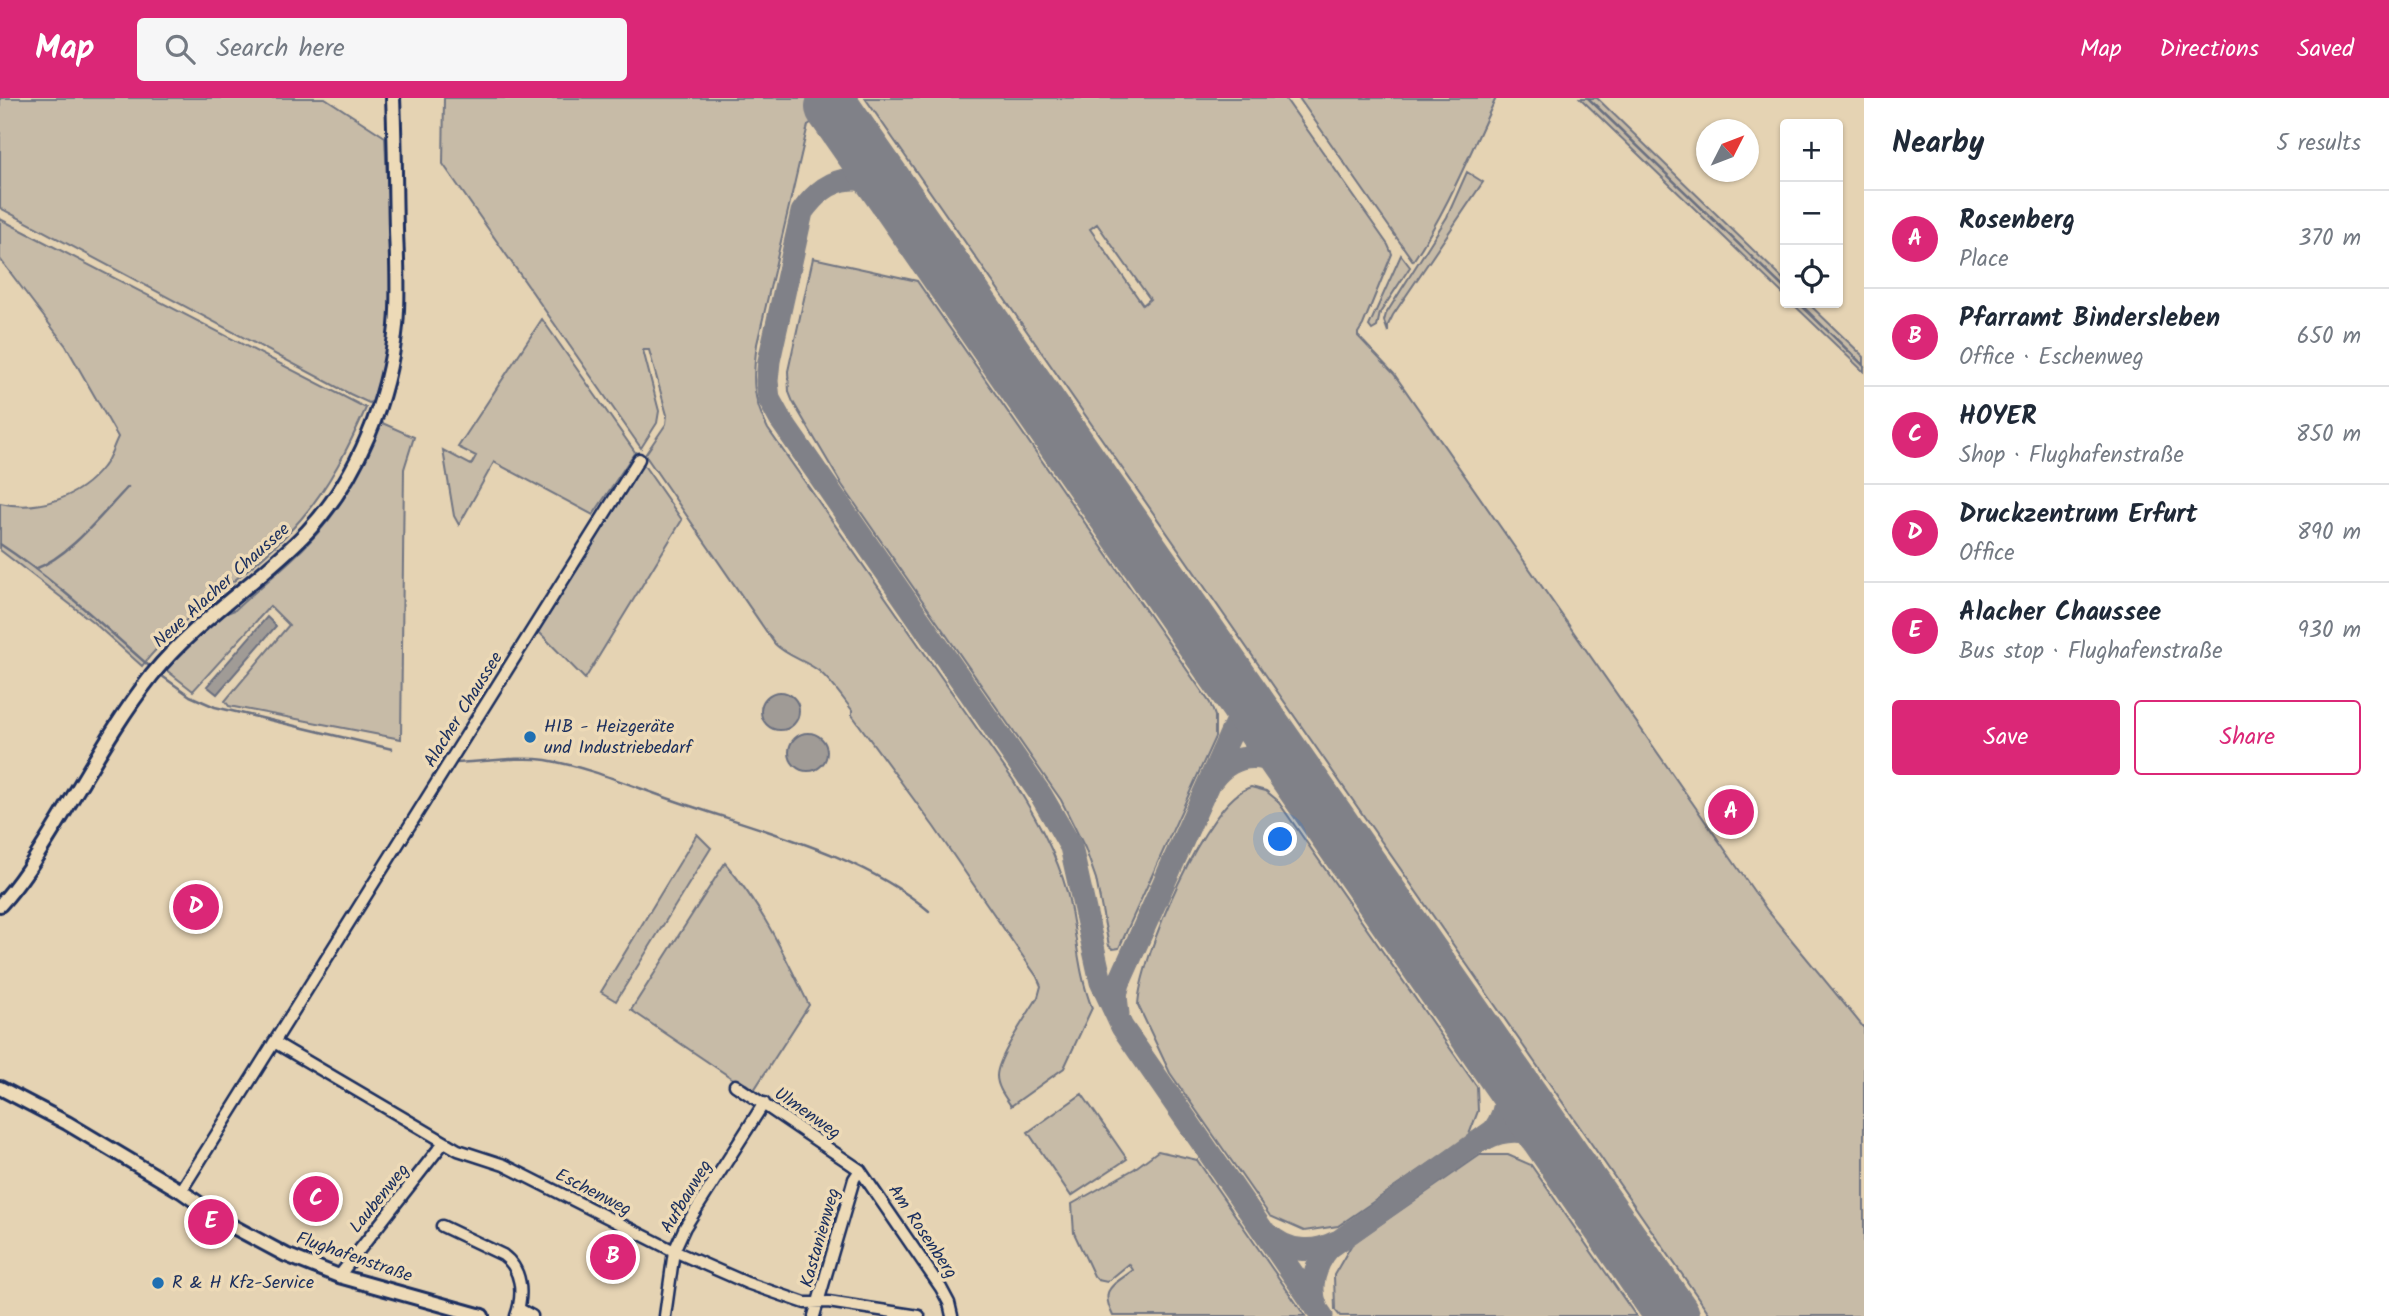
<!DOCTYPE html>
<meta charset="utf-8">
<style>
:root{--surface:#fff;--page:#f6f6f7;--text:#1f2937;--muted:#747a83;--line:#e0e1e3;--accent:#db2777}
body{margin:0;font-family:Kalam,sans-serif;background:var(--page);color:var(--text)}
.controls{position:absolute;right:21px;top:21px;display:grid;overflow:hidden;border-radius:7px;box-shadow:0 2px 5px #0004}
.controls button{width:63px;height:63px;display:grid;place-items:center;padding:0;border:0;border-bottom:2px solid var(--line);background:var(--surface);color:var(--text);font:35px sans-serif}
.compass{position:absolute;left:1696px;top:21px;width:63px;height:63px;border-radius:50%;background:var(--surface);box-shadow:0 2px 5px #0004;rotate:48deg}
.you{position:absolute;left:1281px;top:742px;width:24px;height:24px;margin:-18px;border:5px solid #fff;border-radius:50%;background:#1a73e8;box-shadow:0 0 0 10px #1a73e833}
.badge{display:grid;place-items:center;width:46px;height:46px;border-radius:50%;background:var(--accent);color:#fff;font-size:23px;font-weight:700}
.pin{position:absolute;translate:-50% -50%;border:4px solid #fff;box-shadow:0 2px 7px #0006}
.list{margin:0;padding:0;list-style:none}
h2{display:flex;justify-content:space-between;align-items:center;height:91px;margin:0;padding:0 28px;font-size:30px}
h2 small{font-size:23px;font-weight:400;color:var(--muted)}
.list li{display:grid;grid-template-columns:46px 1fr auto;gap:21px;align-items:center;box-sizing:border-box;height:98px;padding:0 28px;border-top:2px solid var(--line)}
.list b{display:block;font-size:26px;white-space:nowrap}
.list p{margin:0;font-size:23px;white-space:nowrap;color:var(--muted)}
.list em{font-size:23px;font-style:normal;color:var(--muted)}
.actions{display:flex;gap:14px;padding:21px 28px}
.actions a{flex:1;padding:16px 0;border:2px solid var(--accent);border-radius:7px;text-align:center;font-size:24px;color:var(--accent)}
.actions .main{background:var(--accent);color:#fff}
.icon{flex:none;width:38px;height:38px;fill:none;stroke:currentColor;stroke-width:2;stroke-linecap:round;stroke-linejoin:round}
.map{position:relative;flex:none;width:1864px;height:1218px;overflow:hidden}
header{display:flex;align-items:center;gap:42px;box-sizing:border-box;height:98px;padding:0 35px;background:var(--accent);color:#fff}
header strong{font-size:33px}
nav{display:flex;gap:38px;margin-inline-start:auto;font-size:24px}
.search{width:490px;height:63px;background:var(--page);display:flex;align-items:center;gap:18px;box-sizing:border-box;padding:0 24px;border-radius:7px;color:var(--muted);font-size:26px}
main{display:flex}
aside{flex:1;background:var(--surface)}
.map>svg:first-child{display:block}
.green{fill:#c7bba7;stroke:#717582;stroke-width:2;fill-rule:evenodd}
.water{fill:#a09b96;stroke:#6b7080;stroke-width:2}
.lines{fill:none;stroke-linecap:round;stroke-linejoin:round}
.stream{stroke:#6b7080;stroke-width:2.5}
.taxiway{stroke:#808188;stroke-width:23}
.runway{stroke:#808188;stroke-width:54}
.minor-casing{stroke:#1b2f5e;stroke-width:15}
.tertiary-casing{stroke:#1b2f5e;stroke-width:18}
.minor{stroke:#eddab7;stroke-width:10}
.tertiary{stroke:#eddab7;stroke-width:12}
.poi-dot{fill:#1f6fb2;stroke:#eddab7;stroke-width:2.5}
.labels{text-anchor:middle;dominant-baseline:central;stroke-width:7;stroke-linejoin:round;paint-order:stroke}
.street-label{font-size:18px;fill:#1b2f5e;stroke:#eddab7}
.poi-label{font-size:18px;fill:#1b2f5e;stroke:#eddab7;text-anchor:start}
</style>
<header>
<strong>Map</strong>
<div class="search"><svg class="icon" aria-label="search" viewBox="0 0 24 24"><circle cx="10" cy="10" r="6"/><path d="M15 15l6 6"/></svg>Search here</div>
<nav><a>Map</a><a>Directions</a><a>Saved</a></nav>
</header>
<main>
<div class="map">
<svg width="1864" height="1218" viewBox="0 0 1864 1218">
<rect width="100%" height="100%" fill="#e5d3b3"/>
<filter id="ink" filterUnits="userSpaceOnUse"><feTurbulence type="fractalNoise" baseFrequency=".0143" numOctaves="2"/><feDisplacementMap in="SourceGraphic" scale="14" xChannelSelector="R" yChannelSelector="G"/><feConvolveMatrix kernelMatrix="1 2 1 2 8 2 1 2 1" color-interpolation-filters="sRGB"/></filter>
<g filter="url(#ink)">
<path class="green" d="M0 0H325L385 39 392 187 386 259 376 302 369 305 350 296 0 110Z
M444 0H846L808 27 757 246C752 281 752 300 768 331L1013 682C1035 718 1056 754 1067 794 1077 833 1077 873 1092 910L1064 970 1011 1008C1005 999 997 989 997 978 997 960 1028 916 1038 899L1041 888 1037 879 934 729 852 617V612C842 599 832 584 819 573 805 562 788 559 775 546L645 357 666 326 667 317 649 252H643L659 313 657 325 641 350 443 66Z
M865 0H1285L1388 147 1392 156 1363 227 1358 235V238L1394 276 1767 812 1864 930V1218H1711ZM1097 126 1150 201 1143 207 1090 131Z
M1299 0H1496C1470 55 1447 112 1413 163Z
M1580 0H1597L1785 183V198Z
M1467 74 1483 84 1393 217 1388 227V234L1384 223 1386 216 1447 119Z
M0 121 366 310C348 350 330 387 301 421 254 476 186 511 142 568L93 524 0 452V405C38 414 79 400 103 369 110 361 113 349 118 339L66 248 0 161Z
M1401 157 1410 169 1380 215 1377 229 1372 232 1369 228Z
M813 160 917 183 1210 605 1215 618V639L1119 850 1113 851 1109 848 1096 781 1085 750 1061 702 842 387 793 304 789 294 788 273Z
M1792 205H1808L1864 259V274Z
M542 221 635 354 593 417 494 364 459 427 454 418 443 352 471 367 476 358 458 349Z
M380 324 414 339 404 371 401 641 229 608 225 603 289 527 270 508 193 593 165 571C183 551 209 519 235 512 269 480 309 451 336 412 355 385 367 354 380 324Z
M643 366 682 422 585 581 536 531Z
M1251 689 1266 693 1277 702 1477 989 1478 1013 1468 1039 1338 1128 1304 1133 1270 1118 1170 975 1138 907C1140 861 1206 701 1251 689Z
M697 736 711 750 616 903 601 894Z
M725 765C763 810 783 854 809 907L754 992 746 986 739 985 631 912Z
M1082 996 1127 1061 1071 1098 1028 1034Z
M1158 1053 1197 1062 1305 1218H1113C1099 1189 1113 1188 1133 1172L1129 1166 1107 1184 1098 1182 1094 1178 1074 1135 1072 1106 1134 1071Z
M1480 1057H1508L1531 1067 1636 1218H1340L1335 1212 1334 1177 1352 1146Z"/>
<path class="water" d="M267 519 276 528 217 596 207 588Z
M761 613a19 19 0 1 1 38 0a19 19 0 1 1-38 0Z
M789 654a19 19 0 1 1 38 0a19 19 0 1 1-38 0Z"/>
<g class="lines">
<path class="stream" d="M1588 0 1785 191
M1799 205 1864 268
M0 446C53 481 100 525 148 567
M35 471C70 458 102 416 128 389
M162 578 190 598 215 609 392 651
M425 659 441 662
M455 665C483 664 519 658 546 662 587 669 627 686 667 700 751 730 860 754 929 813"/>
<path class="taxiway" d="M901 107C868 69 830 74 802 114L769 263 767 283 769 301 780 321 1041 697 1071 749 1101 884 1122 929 1322 1218
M1213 681C1240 647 1278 657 1303 686
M1118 916 1116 898 1119 885 1236 624C1242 596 1227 578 1213 556
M1485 1041C1518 1024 1545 1036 1566 1064
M1268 1136C1287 1154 1313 1156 1336 1144
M1317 1210C1308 1190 1315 1166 1329 1150L1494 1032C1511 1007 1508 984 1493 959"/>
<path class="runway" d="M832 9 1673 1218"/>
<g class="minor-casing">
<path id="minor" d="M274 944 458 1052 504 1067 674 1153 747 1185 805 1205 828 1204 919 1218
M735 987 860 1072 941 1190 949 1205 952 1218
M181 1093 639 361
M442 1128 503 1157C522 1171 524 1196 516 1218
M339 1178 444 1044
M519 1211 532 1218
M665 1218 674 1153 685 1129 764 1005
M814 1218 854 1081 860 1072"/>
</g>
<g class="tertiary-casing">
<path id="tertiary" d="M0 807C23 782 40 753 58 724 88 675 116 623 152 577 197 521 258 485 307 434 358 380 389 301 396 228 399 196 397 164 396 132 395 88 395 44 393 0
M0 990 67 1025 181 1093 228 1126 286 1157 339 1178 482 1218"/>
</g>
<use href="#minor" class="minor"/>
<use href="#tertiary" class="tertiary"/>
</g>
</g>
<g class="poi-dot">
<circle cx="530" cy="639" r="7"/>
<circle cx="158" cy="1185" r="7"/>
</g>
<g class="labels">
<g class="street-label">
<text transform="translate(222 488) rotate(-42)">Neue Alacher Chaussee</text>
<text transform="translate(464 612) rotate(-58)">Alacher Chaussee</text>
<text transform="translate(807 1016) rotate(35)">Ulmenweg</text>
<text transform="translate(593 1095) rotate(27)">Eschenweg</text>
<text transform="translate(687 1099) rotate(-59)">Aufbauweg</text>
<text transform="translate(380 1101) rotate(-51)">Laubenweg</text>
<text transform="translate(922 1134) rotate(56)">Am Rosenberg</text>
<text transform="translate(821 1140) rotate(-74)">Kastanienweg</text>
<text transform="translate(354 1160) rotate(19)">Flughafenstraße</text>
</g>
<g class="poi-label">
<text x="544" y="629">HIB - Heizgeräte<tspan x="544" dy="21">und Industriebedarf</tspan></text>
<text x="172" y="1185">R &amp; H Kfz-Service</text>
</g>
</g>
</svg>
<div class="controls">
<button>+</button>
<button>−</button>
<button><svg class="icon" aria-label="locate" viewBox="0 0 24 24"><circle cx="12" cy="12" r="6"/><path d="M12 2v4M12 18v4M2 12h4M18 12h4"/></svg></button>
</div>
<svg class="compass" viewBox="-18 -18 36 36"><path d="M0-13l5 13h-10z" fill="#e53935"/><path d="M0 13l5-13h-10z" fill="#747a83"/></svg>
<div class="you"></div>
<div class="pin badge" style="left:1731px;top:714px">A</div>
<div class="pin badge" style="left:613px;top:1159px">B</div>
<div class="pin badge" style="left:316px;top:1101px">C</div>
<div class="pin badge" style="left:196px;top:809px">D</div>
<div class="pin badge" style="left:211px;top:1124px">E</div>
</div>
<aside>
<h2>Nearby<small>5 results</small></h2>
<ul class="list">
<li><span class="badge">A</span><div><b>Rosenberg</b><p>Place</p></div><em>370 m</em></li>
<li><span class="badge">B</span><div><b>Pfarramt Bindersleben</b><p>Office · Eschenweg</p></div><em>650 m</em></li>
<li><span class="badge">C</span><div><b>HOYER</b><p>Shop · Flughafenstraße</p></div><em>850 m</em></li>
<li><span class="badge">D</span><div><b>Druckzentrum Erfurt</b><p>Office</p></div><em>890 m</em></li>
<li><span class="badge">E</span><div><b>Alacher Chaussee</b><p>Bus stop · Flughafenstraße</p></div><em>930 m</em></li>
</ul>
<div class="actions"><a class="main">Save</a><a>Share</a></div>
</aside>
</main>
